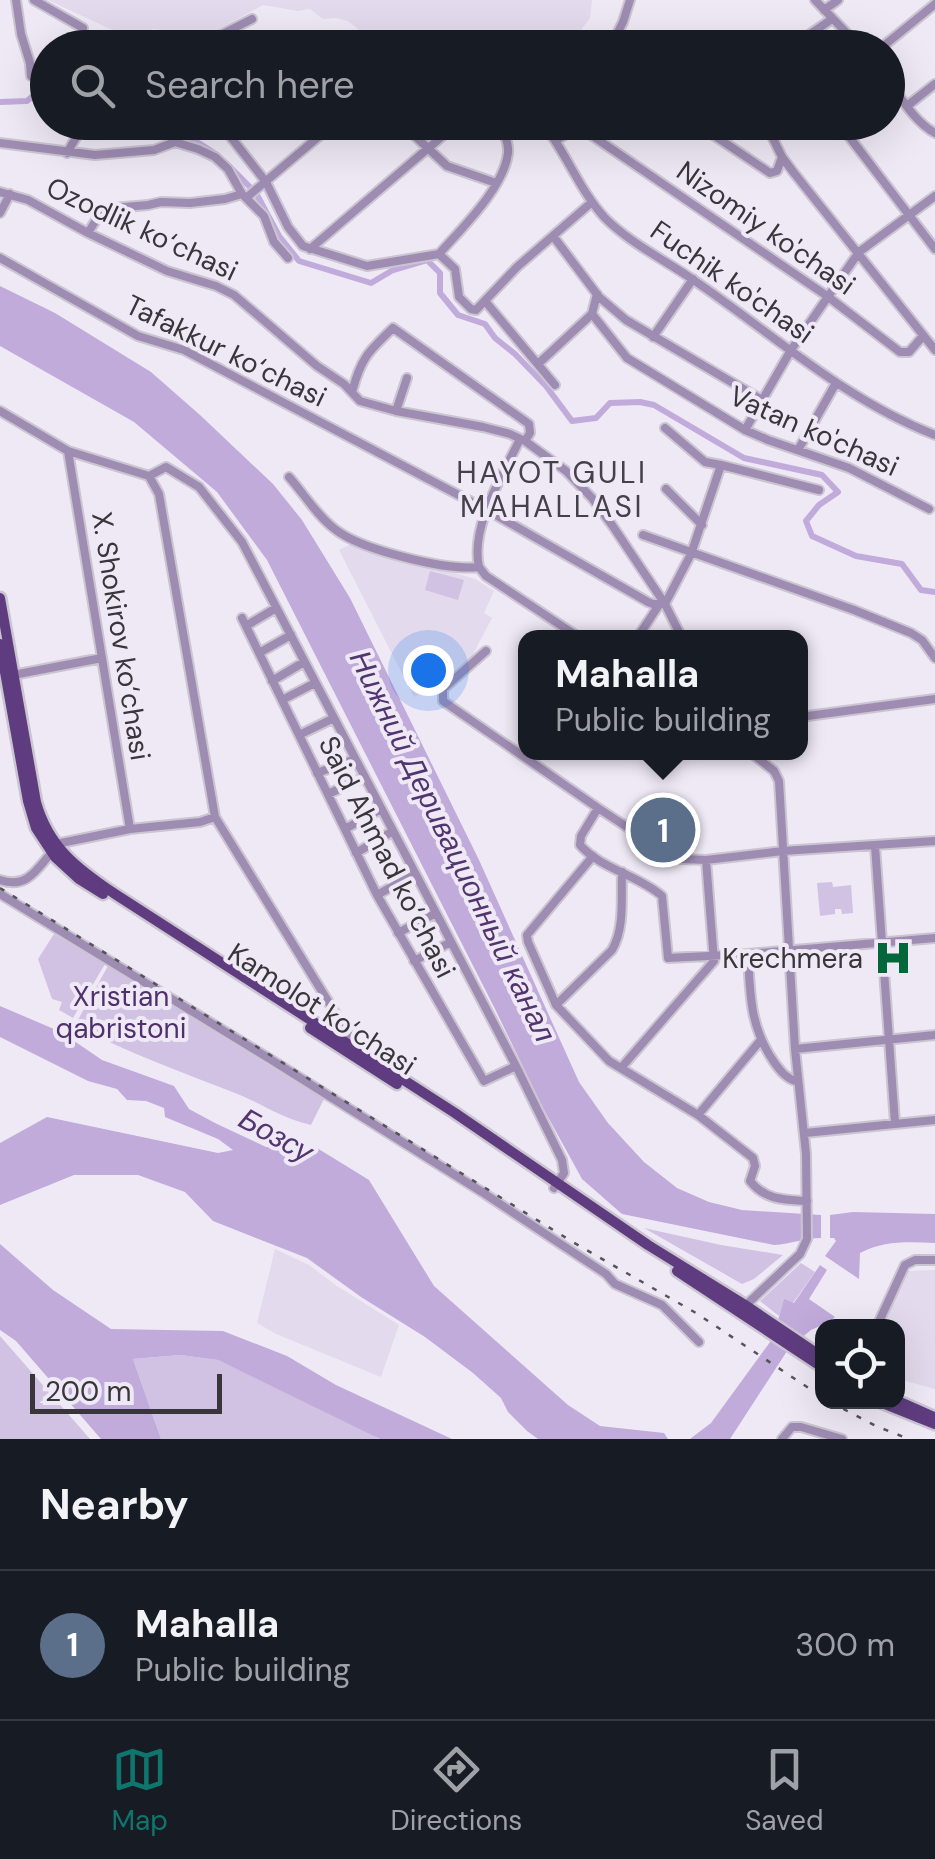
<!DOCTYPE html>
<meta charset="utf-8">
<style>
:root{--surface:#171b24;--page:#242831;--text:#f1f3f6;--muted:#9ea1a6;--line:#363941;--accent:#0f766e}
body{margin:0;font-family:"DM Sans",sans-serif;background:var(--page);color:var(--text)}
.controls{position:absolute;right:30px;bottom:30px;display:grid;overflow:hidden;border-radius:20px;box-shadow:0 10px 40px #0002}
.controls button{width:90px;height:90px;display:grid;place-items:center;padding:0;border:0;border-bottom:2px solid var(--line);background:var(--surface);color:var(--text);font:50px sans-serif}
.scale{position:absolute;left:30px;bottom:25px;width:192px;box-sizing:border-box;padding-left:10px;border:5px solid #38363b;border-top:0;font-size:28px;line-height:35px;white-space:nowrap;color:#38363b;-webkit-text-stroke:8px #efe9f6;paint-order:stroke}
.you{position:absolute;left:428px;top:670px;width:35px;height:35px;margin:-25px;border:8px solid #fff;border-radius:50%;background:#1a73e8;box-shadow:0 0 0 15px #1a73e833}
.badge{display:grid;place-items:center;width:65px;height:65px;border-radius:50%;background:var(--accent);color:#fff;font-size:32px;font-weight:700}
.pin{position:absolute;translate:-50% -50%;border:5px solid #fff;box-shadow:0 2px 10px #0006}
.popup{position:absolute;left:518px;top:630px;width:290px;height:130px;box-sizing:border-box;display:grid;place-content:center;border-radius:20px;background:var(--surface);filter:drop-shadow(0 2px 8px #0005);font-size:32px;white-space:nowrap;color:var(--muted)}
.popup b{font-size:38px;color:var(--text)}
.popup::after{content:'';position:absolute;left:50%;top:100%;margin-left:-20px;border:20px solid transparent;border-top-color:var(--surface)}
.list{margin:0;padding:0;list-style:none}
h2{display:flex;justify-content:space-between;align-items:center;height:130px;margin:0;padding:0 40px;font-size:42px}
h2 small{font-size:32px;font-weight:400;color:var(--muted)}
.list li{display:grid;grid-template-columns:65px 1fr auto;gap:30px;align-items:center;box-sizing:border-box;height:150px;padding:0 40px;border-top:2px solid var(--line)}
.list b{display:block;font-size:38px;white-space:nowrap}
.list p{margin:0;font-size:32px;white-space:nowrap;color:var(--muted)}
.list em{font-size:32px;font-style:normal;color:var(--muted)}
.icon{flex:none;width:55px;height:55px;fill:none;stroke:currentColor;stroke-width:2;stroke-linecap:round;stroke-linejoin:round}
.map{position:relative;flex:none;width:935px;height:1439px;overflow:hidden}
.search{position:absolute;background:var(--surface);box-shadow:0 10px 40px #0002;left:30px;right:30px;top:30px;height:110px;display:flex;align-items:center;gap:25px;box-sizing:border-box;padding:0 35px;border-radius:55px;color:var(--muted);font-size:38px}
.sheet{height:280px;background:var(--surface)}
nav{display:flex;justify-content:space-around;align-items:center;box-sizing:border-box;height:140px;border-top:2px solid var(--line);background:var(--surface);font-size:28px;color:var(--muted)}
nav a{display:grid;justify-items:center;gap:5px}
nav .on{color:var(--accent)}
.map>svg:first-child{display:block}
.built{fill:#e3daed}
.green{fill:#d1c2e3}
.water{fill:#c1abdb}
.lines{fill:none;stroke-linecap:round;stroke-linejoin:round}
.canal{stroke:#c1abdb;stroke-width:6}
.minor-casing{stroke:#cac5d1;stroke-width:12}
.major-casing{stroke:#cac5d1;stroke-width:15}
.minor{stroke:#9e8cb2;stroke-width:8}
.major{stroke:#5f3c7f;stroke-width:10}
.rail{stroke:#56545a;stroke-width:2.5;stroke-dasharray:5 10;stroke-linecap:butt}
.labels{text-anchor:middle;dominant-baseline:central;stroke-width:8;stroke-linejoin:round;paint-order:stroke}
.street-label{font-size:28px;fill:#38363b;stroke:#efe9f6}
.poi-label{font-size:28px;fill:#38363b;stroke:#efe9f6;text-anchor:end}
.park-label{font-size:28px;fill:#4f306b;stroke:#efe9f6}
.neighbourhood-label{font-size:30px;letter-spacing:2.5px;fill:#45404b;stroke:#efe9f6}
.water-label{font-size:30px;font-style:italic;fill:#52346f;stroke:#efe9f6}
</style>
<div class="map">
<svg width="935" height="1439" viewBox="0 0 935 1439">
<rect width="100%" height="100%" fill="#efe9f6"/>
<path class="built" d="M48 0H592L590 18 571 43 520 48H381L348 21 336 18 323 19 310 9 298 11 263 5 188 46 161 30 154 29 135 34 110 29Z
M351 544 475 579 494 591 484 613 492 618 464 671 414 697 339 550Z
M275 1249 309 1265 337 1286 399 1325 381 1377 276 1334 257 1323Z
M935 1270V1389L898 1379V1326H884L906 1271Z"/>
<path class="green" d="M430 571 464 580 458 600 425 590Z
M832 882 833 887 851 885 853 913 842 914 841 909H835V914L820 916 817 883Z
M54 934 105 964 73 1018 59 1010 62 1002 52 999 38 959Z
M108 966 324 1099 311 1125C282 1118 266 1106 240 1095 184 1073 128 1053 75 1025Z
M644 1228 721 1245 783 1255 754 1279 742 1284Z
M801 1263 815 1272 793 1303 784 1300 779 1316 760 1301Z
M0 1336 90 1439H0Z
M180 1355 218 1360 367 1431 379 1439H161L133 1359Z"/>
<path class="water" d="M0 286 55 313 151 372 200 415 273 484 302 520 350 598 479 860 579 1082 608 1123 644 1162 677 1188 709 1202 742 1210 821 1215V1238C804 1238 791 1244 774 1245L622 1214 582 1179 543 1108 495 1009 267 560 217 492 134 422 0 346Z
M0 1006 61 1032 102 1060 174 1086 189 1109 215 1123 266 1147 317 1148 369 1180 434 1286 568 1405 600 1426 664 1433 668 1439H538L527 1431 508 1412 501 1398 473 1373 425 1337 361 1297 307 1258 213 1221 185 1192 138 1175H74L0 1205V1143L47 1117 218 1153 233 1150 218 1139 165 1117 164 1108 146 1101 127 1100 117 1089 88 1081 0 1037Z
M853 1212 935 1214V1243C909 1242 885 1240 860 1253L859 1279 825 1256 836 1241 834 1238H830V1215Z
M0 1244 53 1290 111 1329 223 1331 287 1356 336 1385 452 1439H380L218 1360 180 1355 133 1359 161 1439H101L16 1341 0 1330Z
M820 1265 827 1270 809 1299 835 1317 829 1322 811 1330 789 1348 730 1439H690L711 1423 773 1338 784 1299 794 1303Z"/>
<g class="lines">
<path class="canal" d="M0 102 27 101 41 89 48 87
M141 122 148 135C180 131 192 137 218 156
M227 164 251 188
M257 195 279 236 299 261 371 283 393 270 427 260 440 273V293L458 315 485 324 495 338 515 354 546 386 572 421 596 418 610 403 640 402 654 405 744 458 822 475 838 492 819 505 806 521 812 536 856 556 902 564 921 590 935 592"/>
<g class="minor-casing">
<path id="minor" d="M16 0 21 34 30 63 31 76
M34 0 83 28
M815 0 861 48
M824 10 838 0
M195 48 252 19
M313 48 328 36 337 48
M610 48 623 22 630 0
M790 48 832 19
M881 48 935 4
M888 80C901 98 915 122 935 133
M907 106 935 84
M219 122 266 182 288 227 303 246 367 266 439 254
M400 122 447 166 496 183
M542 122C566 152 579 190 605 218 630 243 663 259 692 279 772 333 844 400 935 435
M694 122 770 173 777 171 782 157
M765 122 782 157 794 173 935 350
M838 122 935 249
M578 126 827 296 900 352H909L923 336
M557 140 578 126V122
M0 143 95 155 154 150 175 142 198 149 215 157 228 169 242 194 264 216 274 242 288 258
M67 153 85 122
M0 192 28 200 88 233 167 271 216 286 234 295 317 366 344 384 360 401 396 411 483 427 510 434 525 441 566 471 592 498 612 525 665 604 682 638
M246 198 336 122
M0 213 10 194
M88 233 99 215 113 208 148 205 161 202 190 203 225 199 242 194
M553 236 599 297 626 320 762 400
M310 249 459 122
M439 254 455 269 459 297 471 309 476 310 517 267 592 202
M439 254C461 229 504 188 508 153 509 142 504 132 498 122
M0 258 138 336 184 350 487 510 648 602 653 604H665
M485 301 555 385
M592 314 627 358 745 430 768 440 849 468 929 509
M653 337 693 279
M539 363 592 314 597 294
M352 392C361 358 368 352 393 328L529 424 530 433 525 441
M0 411 68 451 149 476 166 467 199 487 242 542 516 1066 562 1160 564 1173 554 1188
M396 411 407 378
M665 428 705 462 721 465 819 490
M745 430 791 350 859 252 935 196
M798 450 836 383
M68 451 130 829
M149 476 159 494 215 817 353 1042 352 1047
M289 477C304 494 318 517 336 530 362 550 447 571 479 567
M666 489 702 525
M643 535 854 610 911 633 922 640 935 658
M479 567C470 526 503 475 520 439
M479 567 486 576 580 638
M665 604 691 554 721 465
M242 618 377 895 484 1081 516 1066
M246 626 276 608
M637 638 659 605
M486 651 443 689V701L598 808 671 856 681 859 706 860 783 851 935 841
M259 653 291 635
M13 675 102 658
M272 681 304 662
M282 700 315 683
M800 717 935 699
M299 735 334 718
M317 773 355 759
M328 794 365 777
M598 808 581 836 580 845C601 869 638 875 662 896L668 958 748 954 935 938
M345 829 381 809
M56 844 130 829 200 822 215 817
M875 846 895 1123
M356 853 393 831
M593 856 527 935 528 942 556 1005 609 1061 698 1115 753 1158 755 1166 750 1181C765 1200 784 1200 807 1201
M0 880C26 889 36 871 51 853
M0 894 270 1059 482 1192 606 1274 615 1284 662 1305 699 1342
M377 895 415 874
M398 933 436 913
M748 954C750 995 750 1027 774 1062 781 1072 787 1079 798 1082
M414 961 451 942
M556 1005 612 950C625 928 621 897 622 872
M795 1049 935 1035
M621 1068 714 961 706 860
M698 1115 760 1041
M805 1133 935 1120
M743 1308 800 1254 807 1239 806 1154 795 1049 779 781 774 771 750 752
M877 1326 905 1265 915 1260H935
M782 1439 792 1427H801L842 1439"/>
</g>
<g class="major-casing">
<path id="major" d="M0 598 36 802C49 848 78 869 115 894L455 1113 648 1245 745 1305 822 1357
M0 644 28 801 36 828 55 857 79 879 103 894
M310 1028 397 1084
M677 1271 822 1367
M898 1401 934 1417
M880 1402 935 1424"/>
</g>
<use href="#minor" class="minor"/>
<use href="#major" class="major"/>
<path class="rail" d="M0 888 571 1241 696 1313 822 1397
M830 1402 876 1426 909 1439"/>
</g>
<defs>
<g id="hospital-bare" transform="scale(3)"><path d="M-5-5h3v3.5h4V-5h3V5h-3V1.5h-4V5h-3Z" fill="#04673c" stroke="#efe9f6" stroke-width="2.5" paint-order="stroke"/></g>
</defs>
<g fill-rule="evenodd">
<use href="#hospital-bare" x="893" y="958"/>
</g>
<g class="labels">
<g class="street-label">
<text transform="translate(766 228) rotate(35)">Nizomiy ko'chasi</text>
<text transform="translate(142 229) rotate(25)">Ozodlik ko‘chasi</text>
<text transform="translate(732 282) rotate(35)">Fuchik ko'chasi</text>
<text transform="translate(226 351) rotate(26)">Tafakkur ko‘chasi</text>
<text transform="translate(814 431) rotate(24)">Vatan ko'chasi</text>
<text transform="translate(121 636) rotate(81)">X. Shokirov ko‘chasi</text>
<text transform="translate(387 857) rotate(63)">Said Ahmad ko‘chasi</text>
<text transform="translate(322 1009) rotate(33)">Kamolot ko‘chasi</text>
</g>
<g class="poi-label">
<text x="863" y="958">Krechmera</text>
</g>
<g class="park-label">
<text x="121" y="996">Xristian<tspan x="121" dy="32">qabristoni</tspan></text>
</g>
<g class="neighbourhood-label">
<text x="552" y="472">HAYOT GULI<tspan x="552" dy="34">MAHALLASI</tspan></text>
</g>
<g class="water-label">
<text transform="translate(453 846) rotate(64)">Нижний Деривационный канал</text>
<text transform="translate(276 1135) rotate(29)">Бозсу</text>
</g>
</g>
</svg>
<div class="controls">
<button><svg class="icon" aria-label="locate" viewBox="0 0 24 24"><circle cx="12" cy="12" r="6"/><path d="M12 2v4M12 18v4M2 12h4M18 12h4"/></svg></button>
</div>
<div class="scale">200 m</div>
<div class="you"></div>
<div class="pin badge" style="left:663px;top:830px;background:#5c6f8a">1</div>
<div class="popup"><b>Mahalla</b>Public building</div>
<div class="search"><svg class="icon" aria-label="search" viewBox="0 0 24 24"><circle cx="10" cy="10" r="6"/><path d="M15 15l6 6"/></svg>Search here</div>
</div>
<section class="sheet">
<h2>Nearby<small></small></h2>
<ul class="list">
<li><span class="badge" style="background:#5c6f8a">1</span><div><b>Mahalla</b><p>Public building</p></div><em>300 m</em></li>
</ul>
</section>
<nav>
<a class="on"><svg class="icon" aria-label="map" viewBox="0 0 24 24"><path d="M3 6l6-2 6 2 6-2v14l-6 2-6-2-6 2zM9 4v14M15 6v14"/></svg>Map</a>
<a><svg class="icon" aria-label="directions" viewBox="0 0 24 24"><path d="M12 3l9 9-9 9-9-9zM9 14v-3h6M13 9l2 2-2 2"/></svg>Directions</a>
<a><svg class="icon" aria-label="saved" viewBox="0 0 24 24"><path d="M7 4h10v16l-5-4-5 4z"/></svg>Saved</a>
</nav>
